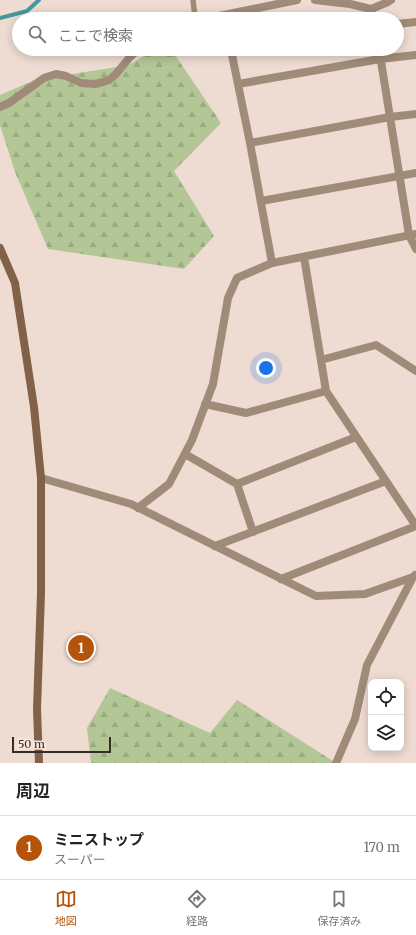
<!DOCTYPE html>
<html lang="ja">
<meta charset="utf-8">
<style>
:root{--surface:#fff;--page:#f6f6f6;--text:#222;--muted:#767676;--line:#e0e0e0;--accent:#b45309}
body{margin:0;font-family:Merriweather,"Noto Sans JP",serif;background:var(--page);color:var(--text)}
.controls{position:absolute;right:12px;bottom:12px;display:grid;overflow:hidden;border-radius:8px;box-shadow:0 2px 10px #0003}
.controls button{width:36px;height:36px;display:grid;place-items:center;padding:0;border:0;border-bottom:1px solid var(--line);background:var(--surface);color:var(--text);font:20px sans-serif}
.scale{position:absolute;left:12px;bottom:10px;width:99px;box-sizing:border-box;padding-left:4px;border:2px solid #332c27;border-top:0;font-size:11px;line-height:14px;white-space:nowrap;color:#332c27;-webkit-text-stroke:3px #fbe9de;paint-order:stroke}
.you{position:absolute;left:266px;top:368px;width:14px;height:14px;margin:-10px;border:3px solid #fff;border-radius:50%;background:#1a73e8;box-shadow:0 0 0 6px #1a73e833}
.badge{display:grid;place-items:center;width:26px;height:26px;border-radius:50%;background:var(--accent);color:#fff;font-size:13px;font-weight:700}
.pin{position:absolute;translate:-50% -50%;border:2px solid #fff;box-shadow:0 1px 4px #0006}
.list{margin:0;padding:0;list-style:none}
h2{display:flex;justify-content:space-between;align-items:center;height:52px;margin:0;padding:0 16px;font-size:17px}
h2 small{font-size:13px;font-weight:400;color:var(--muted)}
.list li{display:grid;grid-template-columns:26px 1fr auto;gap:12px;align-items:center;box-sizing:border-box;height:64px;padding:0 16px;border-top:1px solid var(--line)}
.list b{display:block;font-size:15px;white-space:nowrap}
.list p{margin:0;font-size:13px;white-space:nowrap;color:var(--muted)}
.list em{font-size:13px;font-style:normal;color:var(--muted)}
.icon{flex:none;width:22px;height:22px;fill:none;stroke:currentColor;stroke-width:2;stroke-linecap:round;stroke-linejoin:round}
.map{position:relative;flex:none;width:416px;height:763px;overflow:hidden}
.search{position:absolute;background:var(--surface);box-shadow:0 2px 10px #0003;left:12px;right:12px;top:12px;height:44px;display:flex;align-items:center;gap:10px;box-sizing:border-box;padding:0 14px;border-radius:22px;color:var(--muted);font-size:15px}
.sheet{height:116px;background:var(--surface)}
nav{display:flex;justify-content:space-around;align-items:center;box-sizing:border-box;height:56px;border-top:1px solid var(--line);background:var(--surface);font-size:11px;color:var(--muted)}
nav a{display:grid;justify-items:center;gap:2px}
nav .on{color:var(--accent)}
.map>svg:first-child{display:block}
.forest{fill:url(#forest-firs)}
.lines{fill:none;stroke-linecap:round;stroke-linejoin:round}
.stream{stroke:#44999e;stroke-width:4}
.lane{stroke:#a08b79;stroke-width:5.5}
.street{stroke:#a08b79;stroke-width:8}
.secondary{stroke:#816248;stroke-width:8}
</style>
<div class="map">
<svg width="416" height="763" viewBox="0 0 416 763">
<defs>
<pattern id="forest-firs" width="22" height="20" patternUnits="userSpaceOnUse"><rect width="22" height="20" fill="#b3c796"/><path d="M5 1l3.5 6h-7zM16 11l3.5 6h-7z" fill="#9aab81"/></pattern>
</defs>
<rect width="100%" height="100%" fill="#eedbd1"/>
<path class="forest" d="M156 49H171L221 123 174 171 214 236 184 269 48 249 15 172 0 125V95L35 80 129 65Z
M110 688 210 733 237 700 336 763H91L87 728Z"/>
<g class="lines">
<path class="stream" d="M0 18 27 11 39 0"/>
<path class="lane" d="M193 0 195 17"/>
<path class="street" d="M315 0 350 4 371 9 388 2 391 0
M371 9 373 19
M192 19 195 17 209 18 297 0
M397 24 416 22
M238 49 231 50 250 143 272 263
M379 49 409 235 416 249
M238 84 380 59 416 55
M0 107 9 103 44 78 56 74 66 76 81 83 95 84 103 82 109 80 116 74 130 57 139 49
M250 143 390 117 416 114
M261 201 416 173
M304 257 326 391 416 526
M321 360 376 345 416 371
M205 404 246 413 326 391
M185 454 237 484 253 532
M41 478 131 504 316 596 365 594 413 577
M237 484 356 437
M138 508 169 484 192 440 213 384 228 298 237 278 272 263 416 234
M215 546 386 481
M281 579 416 526
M336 763 355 719 367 665 413 577 415 575"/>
<path class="secondary" d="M0 248 15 283 34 407 41 478V593L37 709 39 763"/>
</g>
</svg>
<div class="controls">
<button><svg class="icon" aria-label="locate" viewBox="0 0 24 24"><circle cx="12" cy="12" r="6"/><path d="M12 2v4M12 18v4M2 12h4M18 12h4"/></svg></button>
<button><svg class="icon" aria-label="layers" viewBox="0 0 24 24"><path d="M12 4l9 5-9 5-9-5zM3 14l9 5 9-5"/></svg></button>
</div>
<div class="scale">50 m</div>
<div class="you"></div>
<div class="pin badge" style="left:81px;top:648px">1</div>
<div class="search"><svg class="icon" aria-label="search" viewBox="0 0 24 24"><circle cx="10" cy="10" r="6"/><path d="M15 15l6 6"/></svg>ここで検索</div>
</div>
<section class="sheet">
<h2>周辺<small></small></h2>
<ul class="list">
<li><span class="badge">1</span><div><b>ミニストップ</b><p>スーパー</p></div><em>170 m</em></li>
</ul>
</section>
<nav>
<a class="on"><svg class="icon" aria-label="map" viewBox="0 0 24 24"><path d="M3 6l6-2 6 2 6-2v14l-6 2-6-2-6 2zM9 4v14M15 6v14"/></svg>地図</a>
<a><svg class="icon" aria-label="directions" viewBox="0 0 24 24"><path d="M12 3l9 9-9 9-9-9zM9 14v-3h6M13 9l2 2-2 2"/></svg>経路</a>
<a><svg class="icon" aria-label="saved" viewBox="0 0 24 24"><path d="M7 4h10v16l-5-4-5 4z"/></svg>保存済み</a>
</nav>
